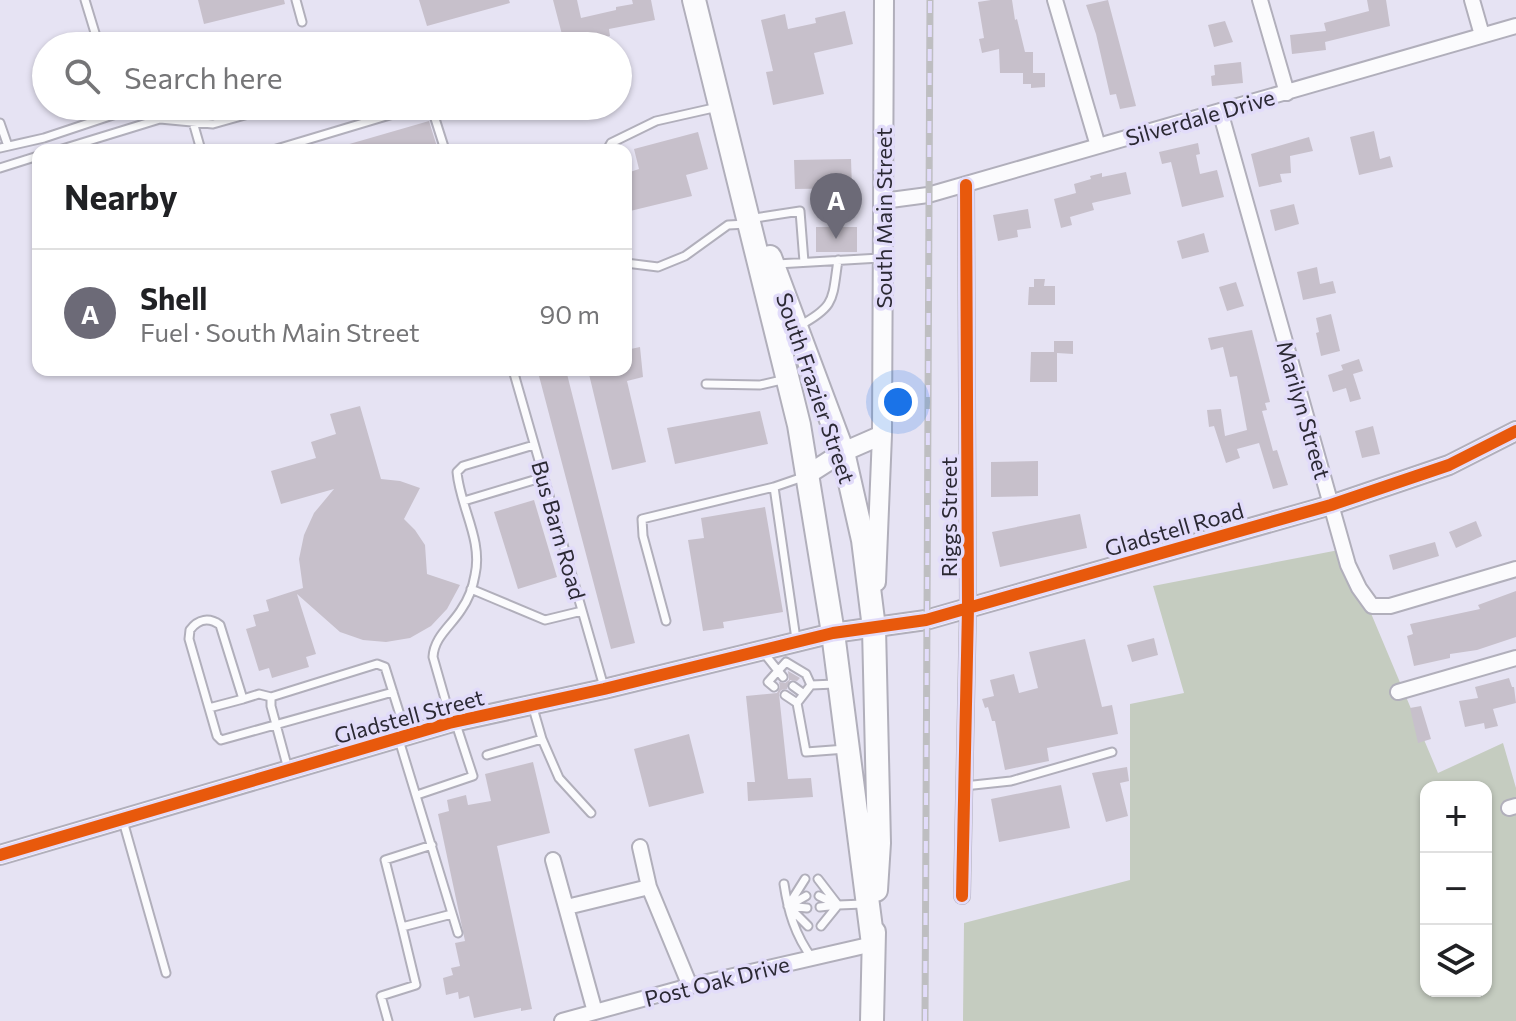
<!DOCTYPE html>
<meta charset="utf-8">
<style>
:root{--surface:#fff;--page:#f2f2f2;--text:#202124;--muted:#757577;--line:#e0e0e0;--accent:#6c6a77}
body{margin:0;font-family:Commissioner,sans-serif;background:var(--page);color:var(--text)}
.controls{position:absolute;right:24px;bottom:24px;display:grid;overflow:hidden;border-radius:16px;box-shadow:0 2px 6px #0004}
.controls button{width:72px;height:72px;display:grid;place-items:center;padding:0;border:0;border-bottom:2px solid var(--line);background:var(--surface);color:var(--text);font:40px sans-serif}
.you{position:absolute;left:898px;top:402px;width:28px;height:28px;margin:-20px;border:6px solid #fff;border-radius:50%;background:#1a73e8;box-shadow:0 0 0 12px #1a73e833}
.badge{display:grid;place-items:center;width:52px;height:52px;border-radius:50%;background:var(--accent);color:#fff;font-size:26px;font-weight:700}
.pin{position:absolute;translate:-50% -66px;filter:drop-shadow(0 2px 4px #0008)}
.pin::after{content:'';position:absolute;top:42px;width:28px;height:24px;background:inherit;clip-path:polygon(0 0,100% 0,50% 100%)}
.list{margin:0;padding:0;list-style:none}
h2{display:flex;justify-content:space-between;align-items:center;height:104px;margin:0;padding:0 32px;font-size:34px}
h2 small{font-size:26px;font-weight:400;color:var(--muted)}
.list li{display:grid;grid-template-columns:52px 1fr auto;gap:24px;align-items:center;box-sizing:border-box;height:128px;padding:0 32px;border-top:2px solid var(--line)}
.list b{display:block;font-size:30px;white-space:nowrap}
.list p{margin:0;font-size:26px;white-space:nowrap;color:var(--muted)}
.list em{font-size:26px;font-style:normal;color:var(--muted)}
.icon{flex:none;width:44px;height:44px;fill:none;stroke:currentColor;stroke-width:2;stroke-linecap:round;stroke-linejoin:round}
.map{position:relative;flex:none;width:1516px;height:1021px;overflow:hidden}
.search{position:absolute;background:var(--surface);box-shadow:0 2px 6px #0004;left:32px;top:32px;width:600px;height:88px;display:flex;align-items:center;gap:20px;box-sizing:border-box;padding:0 28px;border-radius:44px;color:var(--muted);font-size:30px}
.panel{position:absolute;background:var(--surface);box-shadow:0 2px 6px #0004;left:32px;top:144px;width:600px;height:232px;border-radius:16px}
.map>svg:first-child{display:block}
.green{fill:#c5ccc0;fill-rule:evenodd}
.building{fill:#c7c0cb}
.lines{fill:none;stroke-linecap:round;stroke-linejoin:round}
.service-casing{stroke:#b1afbb;stroke-width:11}
.minor-casing{stroke:#b1afbb;stroke-width:18}
.tertiary-casing{stroke:#b1afbb;stroke-width:22}
.primary-casing{stroke:#b1afbb;stroke-width:26}
.service{stroke:#fbfbfd;stroke-width:7}
.minor{stroke:#fbfbfd;stroke-width:14}
.tertiary{stroke:#fbfbfd;stroke-width:18}
.primary{stroke:#fbfbfd;stroke-width:22}
.rail-casing{stroke:#bebec1;stroke-width:7}
.rail{stroke:#e2dcfa;stroke-width:4;stroke-dasharray:12;stroke-linecap:butt}
.cycleway-casing{stroke:#e2dcfa;stroke-width:17}
.cycleway{stroke:#e8590c;stroke-width:12}
.labels{text-anchor:middle;dominant-baseline:central;stroke-width:7;stroke-linejoin:round;paint-order:stroke}
.street-label{font-size:22px;fill:#2b2934;stroke:#e2dcfa}
</style>
<div class="map">
<svg width="1516" height="1021" viewBox="0 0 1516 1021">
<rect width="100%" height="100%" fill="#e6e3f3"/>
<path class="green" d="M1344 549 1438 773 1503 743 1516 788V1021H963L964 923 1130 880V704L1184 693 1153 586ZM1426 787H1486V991H1426Z"/>
<path class="building" d="M198 0H284L285 4 204 24Z
M419 0H509L510 3 427 26Z
M553 0H577L581 18 616 10V7L633 4 632 0H651L655 20 609 29 610 36 565 46Z
M991 0H1012L1015 20 1017 19 1025 52H1033V73H1045V87L1031 88V84H1023V73H1000L999 49 982 53 979 39 984 38 978 2Z
M1108 0 1136 106 1120 109 1116 94 1110 95 1096 34 1086 5Z
M1367 0H1386L1390 26 1325 42 1326 50 1292 54 1290 35 1326 31 1324 23 1369 11Z
M845 11 853 44 814 53 824 94 773 105 766 72 773 71 761 20 785 14 788 29 816 23 815 18Z
M1225 21 1233 42 1214 47 1208 25Z
M1241 62 1243 83 1212 86 1211 76 1215 75 1214 65Z
M429 121 438 150H340L339 147Z
M1374 131 1380 159 1390 156 1393 167 1359 175 1350 137Z
M698 132 708 169 686 175 692 196 626 212V183L632 182 630 172 639 169 634 149Z
M1309 137 1313 151 1290 156 1291 173 1280 174 1282 182 1259 187 1251 154Z
M1198 143 1200 154 1196 155 1200 174 1217 170 1224 197 1182 207 1171 162 1162 164 1159 152Z
M851 159 852 188 795 189 794 160Z
M1126 172 1131 194 1092 203 1094 210 1070 217 1072 225 1061 228 1054 199 1076 193 1074 184 1091 179 1090 176 1102 173V177Z
M1294 204 1299 224 1275 231 1270 210Z
M1028 209 1031 228 1017 230 1018 237 998 241 993 215Z
M816 227H857V252H816Z
M1204 233 1209 252 1182 259 1177 241Z
M1317 267 1320 284 1333 281 1336 293 1303 300 1297 272Z
M1034 279H1045L1044 286H1055V305H1028L1029 287H1034Z
M1236 282 1244 306 1227 311 1219 287Z
M1331 314 1340 351 1321 356 1316 333 1319 332 1316 318Z
M1252 330 1270 402 1265 403 1267 410 1262 411 1273 451 1277 450 1288 485 1273 489 1259 443 1237 449 1240 458 1226 463 1214 426 1209 427 1207 410 1221 409 1225 436 1247 430 1237 376 1230 377 1223 347 1211 350 1208 338Z
M1054 341H1073V354L1057 353V382H1030L1031 352H1054Z
M640 347 643 377 627 381 646 462 612 470 588 370H626V350Z
M1359 359 1363 371 1353 374 1361 399 1350 402 1346 388 1333 392 1328 375 1343 370 1341 365Z
M566 370 635 643 611 649 539 376Z
M360 406 381 479 400 481 420 488 404 519 415 530 425 545 427 574 460 585 447 609 431 626 410 638 386 642 363 640 340 632 297 594 316 654 306 657 309 667 272 678 269 668 259 671 246 629 256 626 253 615 269 611 266 600 303 588 299 559 304 535 314 513 334 489 281 504 271 471 316 458 311 442 336 434 330 414Z
M760 411 768 444 675 464 667 428Z
M1373 426 1380 454 1362 458 1355 431Z
M1038 461V496L991 497V462Z
M534 500 557 577 518 589 494 512Z
M765 507 783 612 723 622 724 628 703 631 688 540 704 538 701 518Z
M1080 514 1087 548 1000 567 992 532Z
M1476 521 1482 536 1456 548 1449 532Z
M1435 542 1439 556 1393 570 1389 555Z
M1516 591V637L1477 650 1450 654V658L1414 666 1407 636 1413 634 1410 624 1480 609 1478 605Z
M1154 638 1158 655 1132 662 1127 645Z
M1085 639 1102 707 1112 705 1118 734 1047 748 1049 761 1005 770 995 721H992L988 707 985 708 982 699 994 696 990 680 1014 674 1019 693 1038 688 1029 652Z
M788 671 800 678 797 681 790 680 787 689 781 690 779 694 788 779 811 778 813 797 748 801 747 782H755L746 696 777 693 780 687 779 682 785 683 789 680Z
M1509 678 1512 687H1514L1516 703 1493 709 1498 726 1485 729 1484 723 1465 727 1459 701 1478 698 1475 687Z
M1421 706 1431 739 1418 743 1410 708Z
M689 734 704 793 649 807 634 749Z
M533 762 550 833 497 846 532 1009 521 1011V1008L474 1018 469 996 459 999 458 992 446 995 443 978 453 975 451 968 460 966 455 943 465 941 438 814 449 811 447 800 466 795 468 805 491 801 485 774Z
M1127 767 1129 781 1120 783 1128 816 1106 822 1092 773Z
M1061 785 1070 828 999 842 991 799Z"/>
<g class="lines">
<g class="service-casing">
<path id="service" d="M85 0 99 46
M296 0 302 22
M431 106 445 150
M193 122 201 150
M0 123 8 146
M0 148 44 138 119 113 117 106
M59 150 160 119 213 124 277 106
M273 150 420 106
M607 150 611 143 656 121 718 107
M0 168 38 156
M755 218 800 211 804 262
M626 263 658 267 685 256 728 225 747 224
M777 264 880 258
M799 326C836 306 832 300 838 260
M513 370 604 687
M706 384 760 385 786 379
M464 501 544 477
M471 589 545 620 582 611
M666 621 643 536 642 519 774 487
M796 639 774 487 806 476
M763 652 783 677
M835 684 811 685 797 703 806 752 846 749
M793 686 804 694
M774 687 768 682 786 662 806 674 811 685
M393 692 221 740 217 736 189 639 190 630C198 619 209 617 220 625L243 699 259 694 271 697 377 664 385 667 406 734
M785 695 797 703
M271 697V706L288 769
M209 708 243 699
M451 720 433 657C434 637 451 626 461 610 468 600 473 587 475 575 483 540 460 507 457 472L463 466 534 445
M542 739 559 778 591 813
M399 740 458 933
M487 755 542 739 533 708
M964 786 1011 781 1112 752
M417 795 473 776 455 721
M123 821 166 973
M805 879 788 906 808 926
M818 879 838 905 821 926
M784 884C788 911 795 935 812 958
M806 896 788 906 807 908
M819 896 838 905 820 907
M838 905 864 904
M402 927 385 860 432 845
M388 1021 381 996 416 985 402 927 452 914"/>
</g>
<g class="minor-casing">
<path id="minor" d="M1055 0 1098 146
M1260 0 1287 93
M1472 0 1482 35
M1220 111 1348 565 1359 588 1372 606H1390L1516 569
M883 201 928 195 1516 26
M1398 692 1516 658
M1509 808 1516 806
M640 847 649 887 690 986
M553 860 595 1012
M962 896 968 608 966 185
M567 907 649 887
M562 1021 690 986 873 944"/>
</g>
<g class="tertiary-casing">
<path id="tertiary" d="M807 475 843 452 882 435 884 0
M876 582 882 435
M0 855 449 723 604 689 833 633 926 620 968 608 1331 505 1449 465 1516 431"/>
</g>
<g class="primary-casing">
<path id="primary" d="M694 0 799 425 833 633 873 944
M770 257 843 452 863 540 874 628 879 843 876 890
M872 1021 874 932"/>
</g>
<use href="#service" class="service"/>
<use href="#minor" class="minor"/>
<use href="#tertiary" class="tertiary"/>
<use href="#primary" class="primary"/>
<g class="rail-casing">
<path id="rail" d="M925 1021 930 0"/>
</g>
<use href="#rail" class="rail"/>
<g class="cycleway-casing">
<path id="cycleway" d="M0 855 449 723 604 689 833 633 926 620 968 608 1331 505 1449 465 1516 431
M962 896 968 608 966 185"/>
</g>
<use href="#cycleway" class="cycleway"/>
</g>
<g class="labels">
<g class="street-label">
<text transform="translate(1200 117) rotate(-16)">Silverdale Drive</text>
<text transform="translate(883 218) rotate(-90)">South Main Street</text>
<text transform="translate(816 388) rotate(71)">South Frazier Street</text>
<text transform="translate(1304 410) rotate(74)">Marilyn Street</text>
<text transform="translate(948 517) rotate(-90)">Riggs Street</text>
<text transform="translate(1174 529) rotate(-16)">Gladstell Road</text>
<text transform="translate(559 530) rotate(74)">Bus Barn Road</text>
<text transform="translate(409 716) rotate(-15)">Gladstell Street</text>
<text transform="translate(717 981) rotate(-14)">Post Oak Drive</text>
</g>
</g>
</svg>
<div class="controls">
<button>+</button>
<button>−</button>
<button><svg class="icon" aria-label="layers" viewBox="0 0 24 24"><path d="M12 4l9 5-9 5-9-5zM3 14l9 5 9-5"/></svg></button>
</div>
<div class="you"></div>
<div class="pin badge" style="left:836px;top:239px">A</div>
<div class="search"><svg class="icon" aria-label="search" viewBox="0 0 24 24"><circle cx="10" cy="10" r="6"/><path d="M15 15l6 6"/></svg>Search here</div>
<section class="panel">
<h2>Nearby<small></small></h2>
<ul class="list">
<li><span class="badge">A</span><div><b>Shell</b><p>Fuel · South Main Street</p></div><em>90 m</em></li>
</ul>
</section>
</div>
